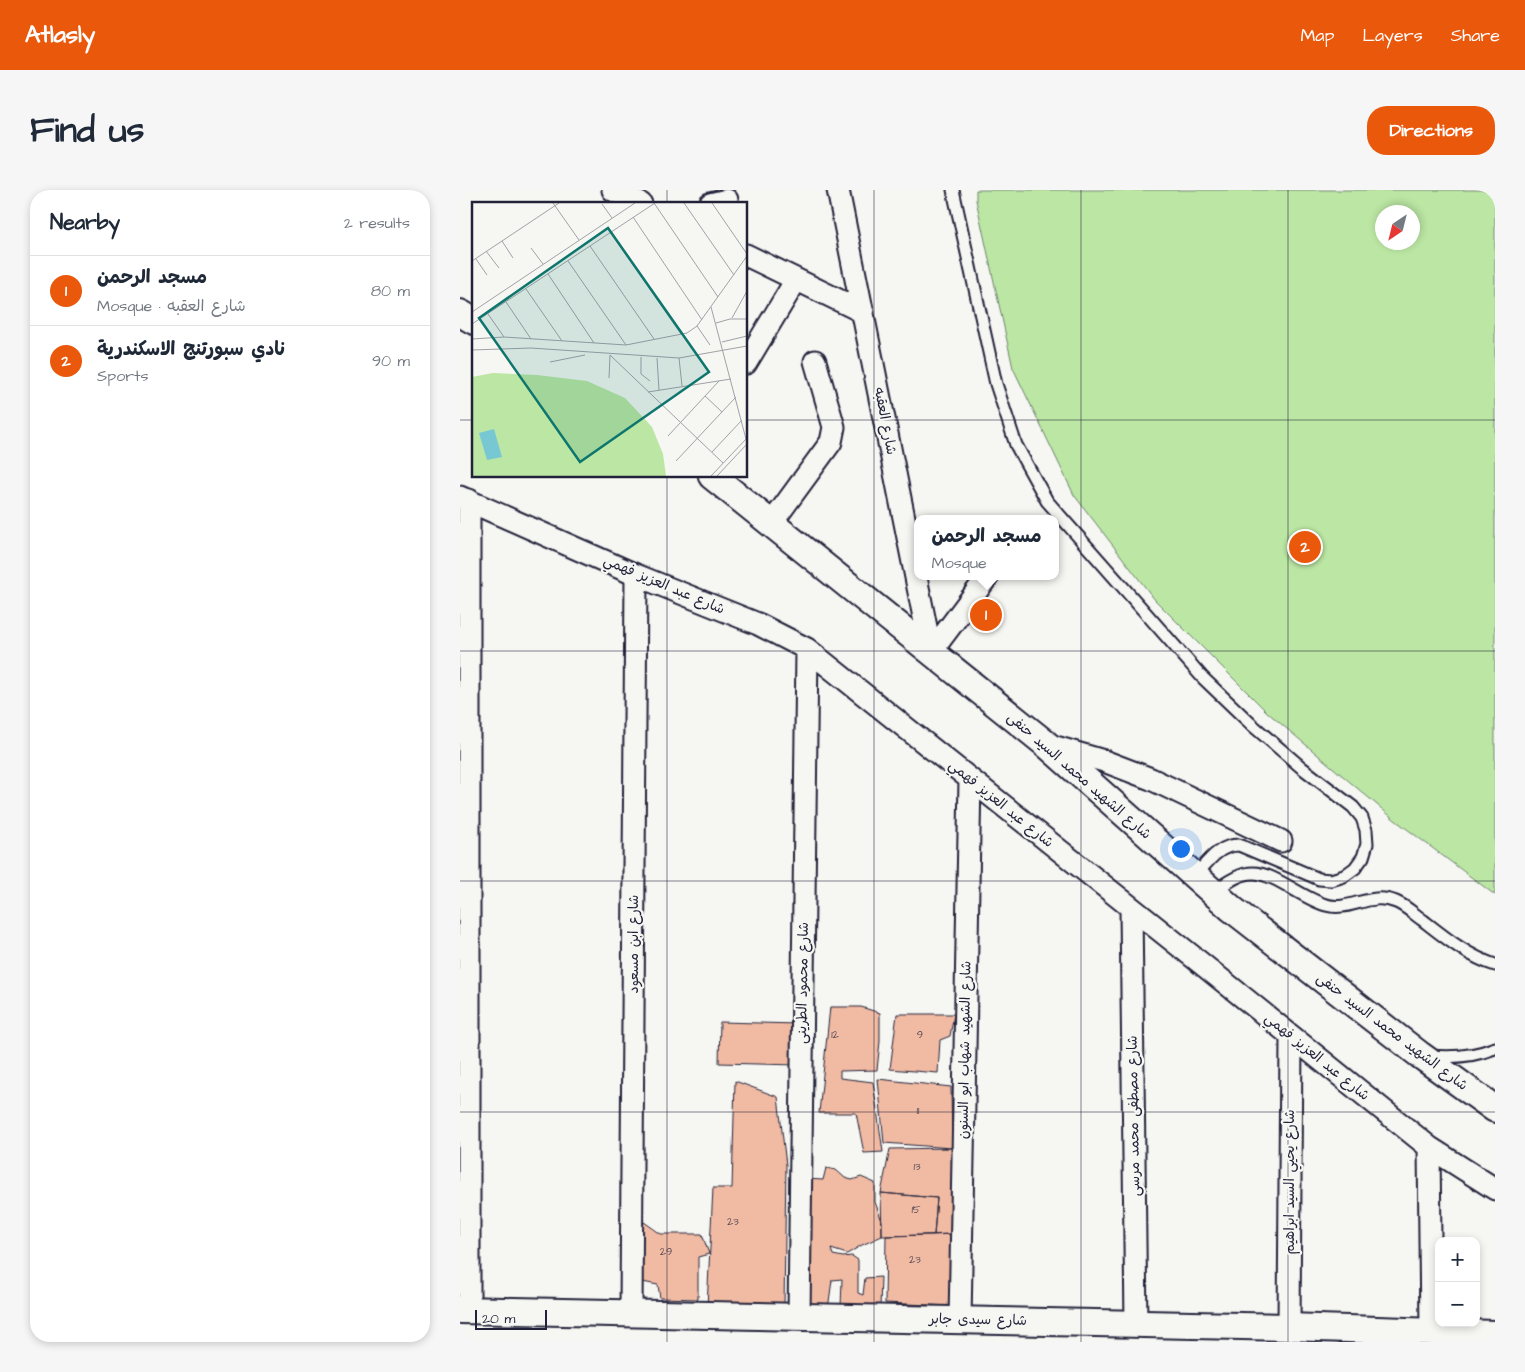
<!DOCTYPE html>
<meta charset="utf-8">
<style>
:root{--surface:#fff;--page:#f6f6f7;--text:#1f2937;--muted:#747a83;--line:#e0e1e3;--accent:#ea580c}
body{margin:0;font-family:"Architects Daughter","Playpen Sans Arabic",sans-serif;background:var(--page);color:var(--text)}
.controls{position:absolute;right:15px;bottom:15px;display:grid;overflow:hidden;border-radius:10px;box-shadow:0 2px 8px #0003}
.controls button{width:45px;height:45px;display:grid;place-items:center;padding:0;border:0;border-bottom:1px solid var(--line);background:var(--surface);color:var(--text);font:25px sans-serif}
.compass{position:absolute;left:915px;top:15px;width:45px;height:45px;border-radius:50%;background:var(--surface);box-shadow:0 2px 8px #0003;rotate:215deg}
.scale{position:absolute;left:15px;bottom:12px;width:72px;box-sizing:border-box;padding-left:5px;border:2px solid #22223b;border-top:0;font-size:14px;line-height:18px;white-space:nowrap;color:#22223b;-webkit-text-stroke:4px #f6f6f2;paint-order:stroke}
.you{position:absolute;left:720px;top:658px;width:18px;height:18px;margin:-12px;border:4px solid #fff;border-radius:50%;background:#1a73e8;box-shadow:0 0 0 8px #1a73e833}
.badge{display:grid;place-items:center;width:32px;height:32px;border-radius:50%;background:var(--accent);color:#fff;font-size:16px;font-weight:700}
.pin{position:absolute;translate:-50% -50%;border:2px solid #fff;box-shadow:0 1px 5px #0006}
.popup{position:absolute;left:454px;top:325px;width:145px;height:65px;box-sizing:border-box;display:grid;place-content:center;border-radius:10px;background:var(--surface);filter:drop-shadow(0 1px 4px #0005);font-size:16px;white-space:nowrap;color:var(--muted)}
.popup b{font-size:19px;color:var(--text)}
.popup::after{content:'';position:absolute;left:50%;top:100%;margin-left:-10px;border:10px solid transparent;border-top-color:var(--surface)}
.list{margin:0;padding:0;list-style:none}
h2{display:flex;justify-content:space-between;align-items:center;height:65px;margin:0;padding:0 20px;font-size:21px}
h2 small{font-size:16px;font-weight:400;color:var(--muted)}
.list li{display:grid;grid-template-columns:32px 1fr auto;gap:15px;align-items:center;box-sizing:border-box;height:70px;padding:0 20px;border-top:1px solid var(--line)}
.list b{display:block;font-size:19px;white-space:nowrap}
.list p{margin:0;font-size:16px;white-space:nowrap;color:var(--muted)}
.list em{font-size:16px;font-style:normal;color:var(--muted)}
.map{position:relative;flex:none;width:1035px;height:1152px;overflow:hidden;border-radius:20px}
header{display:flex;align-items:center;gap:30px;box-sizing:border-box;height:70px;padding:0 25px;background:var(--accent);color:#fff}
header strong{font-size:24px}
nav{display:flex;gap:28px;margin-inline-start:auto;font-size:18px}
.intro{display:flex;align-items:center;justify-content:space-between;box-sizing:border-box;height:120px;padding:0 30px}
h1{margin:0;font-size:35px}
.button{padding:12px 22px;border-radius:20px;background:var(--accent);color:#fff;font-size:18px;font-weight:700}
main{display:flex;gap:30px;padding:0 30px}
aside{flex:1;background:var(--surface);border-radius:20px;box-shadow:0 2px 8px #0003}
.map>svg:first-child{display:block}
.green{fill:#bbe6a3;stroke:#6e846f;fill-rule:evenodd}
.building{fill:#f1bba3;stroke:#22223b}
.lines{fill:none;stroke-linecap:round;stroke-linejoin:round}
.service-casing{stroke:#22223b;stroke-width:15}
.minor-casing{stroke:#22223b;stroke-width:25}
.tertiary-casing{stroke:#22223b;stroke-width:30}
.service{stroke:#f6f6f2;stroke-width:11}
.minor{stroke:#f6f6f2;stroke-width:21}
.tertiary{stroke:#f6f6f2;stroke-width:26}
.grid{fill:none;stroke:#22223b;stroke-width:1;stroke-opacity:0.55}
.labels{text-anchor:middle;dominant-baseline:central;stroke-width:4.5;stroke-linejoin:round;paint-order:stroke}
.number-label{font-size:11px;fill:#564855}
.street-label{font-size:14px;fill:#22223b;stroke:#f6f6f2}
.inset-road{fill:none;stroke:#a1a1a9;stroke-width:1}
.view{fill:#0f766e;fill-opacity:0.15;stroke:#0f766e;stroke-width:2.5}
.inset-edge{fill:none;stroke:#22223b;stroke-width:2.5}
</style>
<header>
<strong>Atlasly</strong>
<nav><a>Map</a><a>Layers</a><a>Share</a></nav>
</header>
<div class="intro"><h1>Find us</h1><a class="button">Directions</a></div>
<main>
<aside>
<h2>Nearby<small>2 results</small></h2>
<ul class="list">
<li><span class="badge">1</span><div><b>مسجد الرحمن</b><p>Mosque · شارع العقبه</p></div><em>80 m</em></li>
<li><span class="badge">2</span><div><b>نادي سبورتنج الاسكندرية</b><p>Sports</p></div><em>90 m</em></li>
</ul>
</aside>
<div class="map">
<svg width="1035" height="1152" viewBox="0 0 1035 1152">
<rect width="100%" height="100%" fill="#f6f6f2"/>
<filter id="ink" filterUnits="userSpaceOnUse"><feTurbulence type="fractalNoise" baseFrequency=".02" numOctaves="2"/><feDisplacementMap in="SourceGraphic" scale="10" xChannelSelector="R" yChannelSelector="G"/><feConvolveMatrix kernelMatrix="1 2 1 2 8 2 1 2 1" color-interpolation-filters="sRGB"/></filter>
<g filter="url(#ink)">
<path class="green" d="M516 0H1035V705L935 630 807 522 695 410 614 305 553 178 516 10ZM952 22V52H922V22Z"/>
<path class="building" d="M370 817H401L420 823V851L417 880 380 881V888L413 892 423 962 404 963 396 923H359Z
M437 824H494L490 846 480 850 478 883 430 879Z
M260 832 337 834V875L259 873Z
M418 889 491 897 492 958 424 953Z
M275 891 318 907 326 975 324 1117H247L253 998H272Z
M492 958V1044L474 1045 477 1008 421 1003 430 959Z
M366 978 376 980 385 988 392 990 401 987 415 993V1012L422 1031V1046L402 1055 387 1064 371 1059 373 1065 383 1067 392 1066 398 1070V1103L403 1105 405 1088 421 1087 420 1118 381 1117 382 1089 372 1090 368 1119 343 1115 346 989 363 990Z
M421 1003 477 1008 474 1045 422 1046Z
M184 1032 201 1044H242L249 1064 238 1067V1109L200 1108 198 1095 172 1090Z
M492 1044 491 1116 425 1113 426 1046Z"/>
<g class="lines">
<g class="service-casing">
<path id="service" d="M493 0 536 194 556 255 587 311 743 488 791 534 841 577 893 617 902 628 906 640 907 654 903 667 895 678 884 686 871 690 859 689 779 655C758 655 748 672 734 687
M752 702C764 695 778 683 793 683 815 683 843 709 866 715 890 722 910 701 936 712 946 716 955 725 964 731 987 749 1008 766 1035 775
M971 866C992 868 1015 866 1035 858"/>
</g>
<g class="minor-casing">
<path id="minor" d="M153 0 181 14
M378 0 471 462
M250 14 267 10
M286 65 403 122
M286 173 336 90
M0 307 176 385 298 434 347 459 737 770 969 957 1035 999
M311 334 371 252 374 237 355 171
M471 462 528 386
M589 555 644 571 691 589 821 651
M671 719 676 1134
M969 957 971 1140
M9 1120V310
M171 1123 176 385
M339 1127 347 459
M500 1130 510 589
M829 1137 831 847"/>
</g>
<g class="tertiary-casing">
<path id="tertiary" d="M0 123 14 131
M252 286 586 554 772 719 960 865 1035 919
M0 1120 829 1137 1035 1144"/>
</g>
<use href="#service" class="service"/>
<use href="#minor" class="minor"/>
<use href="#tertiary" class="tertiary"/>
</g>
</g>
<path class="grid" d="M207 0V14M414 0V1152M621 0V1152M828 0V1152M0 230H14M286 230H1035M207 286V1152M0 461H1035M0 691H1035M0 922H1035"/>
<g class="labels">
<g class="number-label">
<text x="375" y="844">12</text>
<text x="460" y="844">9</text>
<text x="458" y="920">11</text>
<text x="457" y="976">13</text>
<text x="456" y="1019">15</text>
<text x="273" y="1031">23</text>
<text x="206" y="1061">29</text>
<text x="455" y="1069">23</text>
</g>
<g class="street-label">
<text transform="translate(425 231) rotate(79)">شارع العقبه</text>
<text transform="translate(204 395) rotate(23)">شارع عبد العزيز فهمي</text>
<text transform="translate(619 586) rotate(41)">شارع الشهيد محمد السيد حنفى</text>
<text transform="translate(541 614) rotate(39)">شارع عبد العزيز فهمي</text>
<text transform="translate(174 754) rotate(-90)">شارع ابن مسعود</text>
<text transform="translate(343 793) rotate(-89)">شارع محمود الطرينى</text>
<text transform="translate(932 842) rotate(37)">شارع الشهيد محمد السيد حنفى</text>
<text transform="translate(505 860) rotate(-89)">شارع الشهيد شهاب ابو السنون</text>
<text transform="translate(857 867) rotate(39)">شارع عبد العزيز فهمي</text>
<text transform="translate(674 926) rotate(-91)">شارع مصطفى محمد مرسى</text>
<text transform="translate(830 992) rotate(-90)">شارع يحيي السيد ابراهيم</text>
<text transform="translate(518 1130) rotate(1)">شارع سيدى جابر</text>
</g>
</g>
<g transform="translate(12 12)">
<rect width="275" height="275" fill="#f6f6f2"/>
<path d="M21 171 65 173 115 179 153 196 180 225 191 252 194 274H0V175Z" fill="#bbe6a3"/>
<path d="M22 227 30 255 15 258 7 231Z" fill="#78c8d4"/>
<path class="inset-road" d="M81 1 107 38M182 1 246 95M212 1 262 73M240 1 275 52M130 2 140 16M161 15 230 118M138 30 209 132M30 39 41 56M118 44 182 137M59 46 71 62M14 49 27 66M4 57 15 73M0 59 87 1M96 59 154 143M76 72 122 141M54 87 90 139M34 100 59 137M239 105 274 237M0 110 163 1M16 112 32 135M260 116 275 89M244 121 258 117H275M0 122 183 1M225 124 238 143M0 137 32 135 154 143 215 131 225 124 275 54M250 140 275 134M0 148 59 146 207 156 275 144M138 153 251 261M169 155V172L178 179M185 156 187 188M207 156 210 184M78 160 113 153M137 176 138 153M176 190 259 177M233 194 250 210M196 234 247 179M240 250 270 218M204 259 264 195M239 274 275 236M245 274 275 242"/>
<path class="view" d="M136 26 237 170 108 260 7 116Z"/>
<rect width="275" height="275" class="inset-edge"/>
</g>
</svg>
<div class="controls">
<button>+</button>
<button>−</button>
</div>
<svg class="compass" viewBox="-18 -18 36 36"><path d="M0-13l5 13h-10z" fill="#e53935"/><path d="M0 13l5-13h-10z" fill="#747a83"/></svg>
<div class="scale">20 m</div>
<div class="you"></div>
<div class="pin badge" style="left:526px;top:425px">1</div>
<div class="popup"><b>مسجد الرحمن</b>Mosque</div>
<div class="pin badge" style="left:845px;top:357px">2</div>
</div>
</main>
